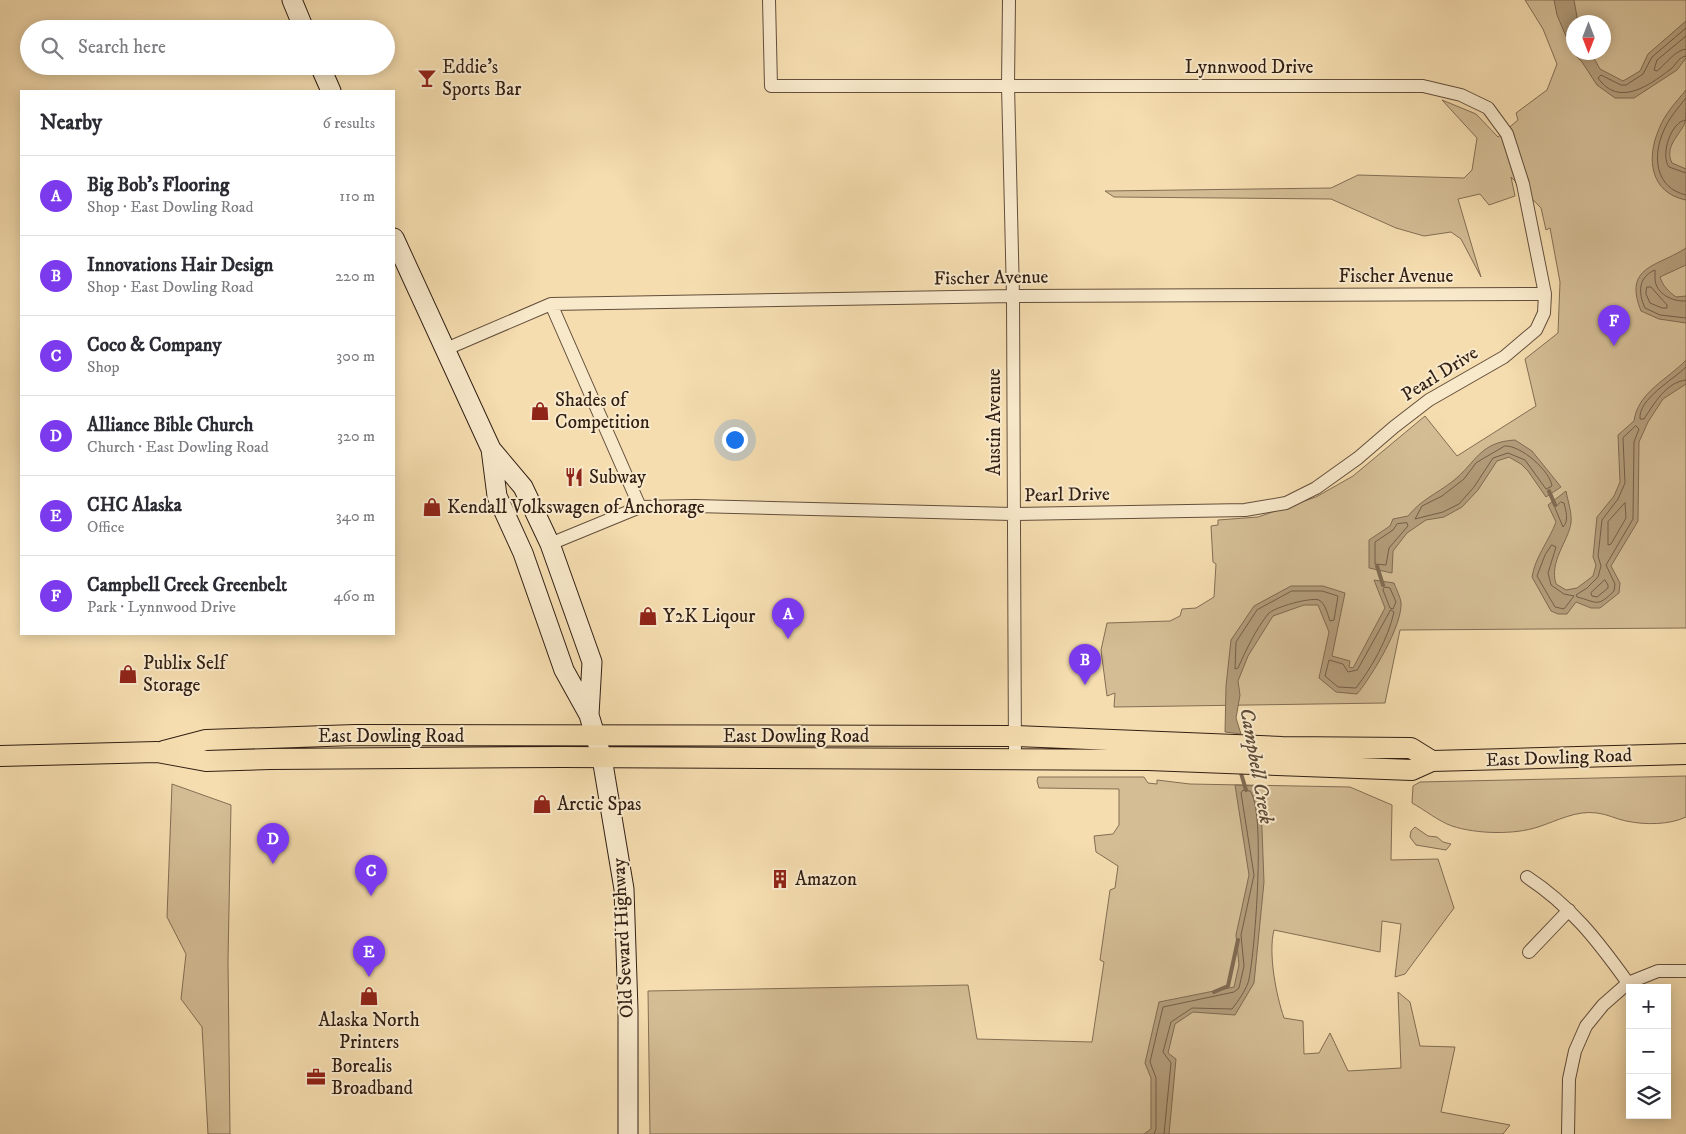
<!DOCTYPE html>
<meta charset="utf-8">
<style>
:root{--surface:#fff;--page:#f2f2f3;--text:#2b2b33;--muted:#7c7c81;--line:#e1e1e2;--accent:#7c3aed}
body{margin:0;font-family:"IM FELL DW Pica",serif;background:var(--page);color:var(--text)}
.controls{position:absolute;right:15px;bottom:15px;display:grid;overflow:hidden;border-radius:0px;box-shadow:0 2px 12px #0003}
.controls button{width:45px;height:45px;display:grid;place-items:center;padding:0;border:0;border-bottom:1px solid var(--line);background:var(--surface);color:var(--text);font:25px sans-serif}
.compass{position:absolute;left:1566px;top:15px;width:45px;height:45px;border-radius:50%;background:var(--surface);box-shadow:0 2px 12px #0003;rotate:180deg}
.you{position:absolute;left:734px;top:439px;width:18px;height:18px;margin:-12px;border:4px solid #fff;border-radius:50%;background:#1a73e8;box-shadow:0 0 0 8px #1a73e833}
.badge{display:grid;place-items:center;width:32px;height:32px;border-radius:50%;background:var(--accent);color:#fff;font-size:16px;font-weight:700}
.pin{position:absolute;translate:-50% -41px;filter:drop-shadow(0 1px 2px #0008)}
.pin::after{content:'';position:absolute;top:26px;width:18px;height:15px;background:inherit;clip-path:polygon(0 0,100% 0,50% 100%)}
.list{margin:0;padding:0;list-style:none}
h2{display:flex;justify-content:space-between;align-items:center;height:65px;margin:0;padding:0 20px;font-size:21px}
h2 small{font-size:16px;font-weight:400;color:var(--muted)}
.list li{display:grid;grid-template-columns:32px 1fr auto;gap:15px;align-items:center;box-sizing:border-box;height:80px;padding:0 20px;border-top:1px solid var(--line)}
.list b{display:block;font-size:19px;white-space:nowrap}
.list p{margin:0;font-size:16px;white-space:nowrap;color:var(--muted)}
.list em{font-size:16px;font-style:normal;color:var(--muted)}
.icon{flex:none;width:28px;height:28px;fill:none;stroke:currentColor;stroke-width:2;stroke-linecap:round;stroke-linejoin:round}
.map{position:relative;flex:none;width:1686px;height:1134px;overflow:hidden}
.search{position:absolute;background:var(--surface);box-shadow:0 2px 12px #0003;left:20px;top:20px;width:375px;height:55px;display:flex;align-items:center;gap:12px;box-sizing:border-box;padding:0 18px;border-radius:28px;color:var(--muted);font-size:19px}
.panel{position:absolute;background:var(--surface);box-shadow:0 2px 12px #0003;left:20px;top:90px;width:375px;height:545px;border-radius:0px}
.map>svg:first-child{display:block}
.green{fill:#d4bd95;stroke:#836e54;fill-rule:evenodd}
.water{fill:#b39c7a;stroke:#7f6a51}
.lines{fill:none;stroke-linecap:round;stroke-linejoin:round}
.shore{stroke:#725e47;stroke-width:1}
.stream{stroke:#7f6a51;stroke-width:4}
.street-casing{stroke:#634e3b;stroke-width:14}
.secondary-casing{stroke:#321f14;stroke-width:21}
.primary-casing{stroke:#321f14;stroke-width:22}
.street{stroke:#f8e9cb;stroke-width:12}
.secondary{stroke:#f8e9cb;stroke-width:19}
.primary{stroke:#f5ddaf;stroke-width:20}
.labels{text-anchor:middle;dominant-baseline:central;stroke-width:4;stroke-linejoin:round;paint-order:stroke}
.poi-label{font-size:19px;fill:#321f14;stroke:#f8e9cb;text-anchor:start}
.street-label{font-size:19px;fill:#321f14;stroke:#f8e9cb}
.water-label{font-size:20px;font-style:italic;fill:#5f4b38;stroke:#f8e9cb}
</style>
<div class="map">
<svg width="1686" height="1134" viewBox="0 0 1686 1134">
<rect width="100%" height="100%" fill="#f5ddaf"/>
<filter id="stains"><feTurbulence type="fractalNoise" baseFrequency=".004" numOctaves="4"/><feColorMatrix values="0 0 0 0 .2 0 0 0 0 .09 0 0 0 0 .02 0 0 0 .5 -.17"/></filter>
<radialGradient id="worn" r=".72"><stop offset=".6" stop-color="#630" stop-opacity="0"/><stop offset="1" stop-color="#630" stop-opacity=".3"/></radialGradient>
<path class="green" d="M1525 0H1686V628L1400 630 1385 703 1114 707 1115 693 1107 696 1101 650 1107 623 1170 621 1180 616 1182 609 1196 608 1214 597 1216 564 1213 562 1211 526 1218 525V520L1258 517 1316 497 1353 476 1425 416 1457 456 1536 406 1525 359 1558 333 1560 282 1550 228 1546 230 1541 208 1511 177 1515 196 1489 205 1480 194 1458 199 1481 277 1461 239 1451 232 1424 236 1396 228 1331 199 1114 197 1105 191 1331 188 1358 175 1464 178 1472 170 1477 138 1442 100 1476 114 1498 137 1518 120 1516 113 1547 90 1557 64 1543 29ZM1574 22H1604V52H1574Z
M1686 776V817C1669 825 1645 825 1626 821 1616 819 1607 814 1597 813 1576 810 1557 821 1538 827 1514 835 1476 834 1452 826 1438 821 1425 810 1412 803L1413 786 1420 782Z
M1038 777H1144L1148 783 1157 784V780L1190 784 1350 787 1392 805 1391 860 1438 859 1454 908 1405 974 1395 977 1401 924 1382 921 1380 952 1274 930C1268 953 1276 995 1284 1018L1303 1021 1304 1054 1319 1053 1330 1033 1348 1071 1401 1068 1398 992 1410 1002 1420 1046 1455 1047 1441 1112 1510 1125 1503 1134H650L648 991 968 985 977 1039 1092 1042 1104 962 1100 960 1110 890 1115 888 1118 866 1096 852 1094 836 1113 834 1119 825V789L1039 788 1037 781Z
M172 784 231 805 228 960 230 1134H208L202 1027 181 999 186 954 167 917Z
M1415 827 1428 836 1437 837 1443 842 1451 844 1446 850 1416 845 1410 837 1411 831Z"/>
<path class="water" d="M1554 0H1574L1578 22H1574V52L1591 53 1600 69 1623 81 1640 71 1648 54 1686 21V58L1677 70 1634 98H1615L1597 85 1582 62 1573 53 1557 15Z
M1686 90C1686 100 1686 114 1685 123 1679 136 1664 147 1672 163L1686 169V200C1650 193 1646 158 1659 129 1664 115 1676 102 1686 90Z
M1686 248V265L1660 277C1663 286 1668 291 1676 297L1686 296V323L1659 319 1641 311C1623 266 1657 267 1686 248Z
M1686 360V384L1663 399 1648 422 1639 442 1638 521 1611 566 1620 583 1619 593 1600 608H1591L1576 602 1567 614H1558L1551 611 1532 577C1535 557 1549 541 1556 522L1548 505 1566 491C1568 502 1572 512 1571 523 1568 542 1549 561 1556 584L1566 590 1577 588 1593 576 1596 565 1593 557 1597 517 1614 496 1620 482 1618 435 1634 421C1638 392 1667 380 1686 360Z
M1515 440 1532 451 1561 487 1546 497 1528 471 1521 464 1509 457 1497 461 1478 490 1462 507 1444 517 1426 520 1407 533 1393 551 1392 573 1369 568V540L1390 526 1393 519 1408 516C1422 499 1435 495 1453 481 1476 463 1479 442 1515 440Z
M1374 580 1394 583C1396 589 1400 596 1401 602 1403 625 1372 676 1357 694L1336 692 1319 678 1329 632 1318 605H1304L1273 616 1248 656 1238 681 1240 695 1236 718 1241 734 1225 732 1226 686 1231 640 1254 606 1291 586H1323L1345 593 1332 656 1350 661 1349 667 1353 668 1385 608Z
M1235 785 1256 786 1261 804 1264 882 1254 983 1235 1015 1193 1012 1175 1024 1168 1053 1176 1059 1169 1134H1144L1151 1129V1078L1145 1063 1159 1002 1234 987 1239 965 1236 935 1249 875Z"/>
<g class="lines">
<path class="shore" d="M1686 28 1652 57 1643 74 1626 85H1621L1601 75 1598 78C1619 108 1650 85 1672 68 1677 63 1679 57 1686 56
M1686 36 1657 60 1654 70 1657 71C1666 64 1675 50 1686 49
M1686 98C1678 108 1669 118 1664 130 1652 156 1655 188 1686 195
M1686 120C1671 121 1660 155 1669 167L1686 173
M1647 287H1651L1667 305V308H1662L1650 303 1646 294Z
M1686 301C1673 302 1655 294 1655 278 1655 275 1655 273 1655 270 1638 277 1638 293 1645 308L1660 315 1686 318
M1686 367C1673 380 1638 399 1640 419H1644C1654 404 1666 382 1686 380
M1636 426 1639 429 1634 442 1633 519 1606 565 1615 584 1614 591C1597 608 1597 602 1577 597L1576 595 1587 588 1598 577 1601 566 1598 556 1602 520 1618 499 1625 483 1623 438Z
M1505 446C1521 445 1550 471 1552 486L1546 489 1525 460 1508 453 1493 458 1474 487 1459 504 1443 512 1415 519 1422 506 1442 496 1464 479 1476 463Z
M1561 502 1564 503C1566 511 1569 521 1563 527L1555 508Z
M1625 503 1626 518 1611 544 1608 545V522Z
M1407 523 1408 526 1389 548 1386 565 1375 564V542L1393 530 1397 524Z
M1552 545 1556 547 1548 573 1551 585 1564 594 1574 596 1564 609 1555 607 1537 576 1545 555Z
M1605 580 1608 585V588L1597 597 1592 596 1591 593Z
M1385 587 1390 588 1396 602 1393 609 1390 608 1383 590Z
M1292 591H1322L1338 596 1334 620 1330 621C1328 615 1325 603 1319 600 1311 597 1274 607 1268 614 1256 629 1246 650 1238 668L1235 669 1236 642 1257 610Z
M1391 610 1394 612C1388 639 1372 667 1356 688L1338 687 1325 676 1329 660 1343 664 1348 672 1357 670Z
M1154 1134 1156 1129V1078L1150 1062 1163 1007 1234 992 1239 988 1244 966 1241 935 1254 875 1241 793 1243 790 1250 791C1266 811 1255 950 1249 979 1247 989 1238 1001 1232 1009L1192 1008 1171 1022 1163 1052 1171 1063 1164 1134"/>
<path class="stream" d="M1549 491 1555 505
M1377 566 1383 585
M1240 770 1246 790
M1214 992 1228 986 1238 940"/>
<g class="street-casing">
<path id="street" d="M1009 0 1008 85 1013 296 1015 759
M551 304 640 507
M446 349 551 304 1013 296 1545 294
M550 544 640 507 695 506 1012 514 1245 510 1286 503 1316 488 1358 458 1394 427 1429 400 1504 357 1536 330 1544 313 1545 294 1523 184 1507 134 1488 108 1461 95 1423 86H771L769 0
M1527 877C1570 905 1598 941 1628 983
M1529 952 1569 910
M1568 1134 1569 1079 1575 1051 1586 1026 1603 1005 1628 983 1658 971H1686"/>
</g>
<g class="secondary-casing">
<path id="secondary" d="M292 0 304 29
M320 66 331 91
M394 238 491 449 497 496 523 553 564 670 589 715 602 758 624 889 628 1010V1134
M491 449 523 487 550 544 592 662 589 715"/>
</g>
<g class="primary-casing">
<path id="primary" d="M164 751 206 740 355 735 1015 736 1282 747 1411 748 1432 761
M0 756 157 752 206 761 270 759 562 757 1148 760 1412 770 1432 761 1686 754"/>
</g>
<use href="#street" class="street"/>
<use href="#secondary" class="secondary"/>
<use href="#primary" class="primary"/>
</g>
<defs>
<g id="bar-bare" transform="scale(1.5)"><path d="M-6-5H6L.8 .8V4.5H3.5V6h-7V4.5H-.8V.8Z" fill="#8f2418" stroke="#f8e9cb" stroke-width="2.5" paint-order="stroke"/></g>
<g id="shop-bare" transform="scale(1.5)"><path d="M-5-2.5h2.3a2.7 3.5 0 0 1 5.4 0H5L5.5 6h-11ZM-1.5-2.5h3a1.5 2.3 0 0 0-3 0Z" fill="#8f2418" stroke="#f8e9cb" stroke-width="2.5" paint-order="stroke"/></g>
<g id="restaurant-bare" transform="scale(1.5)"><path d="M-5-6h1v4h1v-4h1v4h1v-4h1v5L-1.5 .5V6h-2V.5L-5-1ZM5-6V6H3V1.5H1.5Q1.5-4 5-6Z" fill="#8f2418" stroke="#f8e9cb" stroke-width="2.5" paint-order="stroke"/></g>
<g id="building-bare" transform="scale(1.5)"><path d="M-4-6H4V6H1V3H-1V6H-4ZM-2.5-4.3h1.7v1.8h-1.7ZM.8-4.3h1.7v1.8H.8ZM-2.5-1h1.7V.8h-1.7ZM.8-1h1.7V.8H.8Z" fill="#8f2418" stroke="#f8e9cb" stroke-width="2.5" paint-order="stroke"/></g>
<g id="office-bare" transform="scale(1.5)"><path d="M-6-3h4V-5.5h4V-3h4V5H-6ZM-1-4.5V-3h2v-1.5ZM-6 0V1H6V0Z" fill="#8f2418" stroke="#f8e9cb" stroke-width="2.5" paint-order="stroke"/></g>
</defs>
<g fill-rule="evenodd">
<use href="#bar-bare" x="427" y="78"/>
<use href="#shop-bare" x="540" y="411"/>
<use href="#restaurant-bare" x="574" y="477"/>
<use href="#shop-bare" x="432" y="507"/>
<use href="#shop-bare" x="648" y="616"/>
<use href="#shop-bare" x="128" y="674"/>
<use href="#shop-bare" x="542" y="804"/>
<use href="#building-bare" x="780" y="879"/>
<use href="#shop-bare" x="369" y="996"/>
<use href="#office-bare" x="316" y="1077"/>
</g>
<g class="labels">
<g class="poi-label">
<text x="442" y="67">Eddie's<tspan x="442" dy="22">Sports Bar</tspan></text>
<text x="555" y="400">Shades of<tspan x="555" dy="22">Competition</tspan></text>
<text x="589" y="477">Subway</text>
<text x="447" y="507">Kendall Volkswagen of Anchorage</text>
<text x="663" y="616">Y2K Liqour</text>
<text x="143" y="663">Publix Self<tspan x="143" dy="22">Storage</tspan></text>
<text x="557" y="804">Arctic Spas</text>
<text x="795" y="879">Amazon</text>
<text x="369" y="1020" text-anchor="middle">Alaska North<tspan x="369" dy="22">Printers</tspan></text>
<text x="331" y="1066">Borealis<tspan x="331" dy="22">Broadband</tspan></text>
</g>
<g class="street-label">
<text x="1249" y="67">Lynnwood Drive</text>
<text x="1396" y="276">Fischer Avenue</text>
<text transform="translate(991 278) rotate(-1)">Fischer Avenue</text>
<text transform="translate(1440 374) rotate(-32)">Pearl Drive</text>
<text transform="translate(994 422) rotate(-90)">Austin Avenue</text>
<text transform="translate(1067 495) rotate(-1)">Pearl Drive</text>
<text x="391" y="736">East Dowling Road</text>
<text x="796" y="736">East Dowling Road</text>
<text transform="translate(1559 758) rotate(-2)">East Dowling Road</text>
<text transform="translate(623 938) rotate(-93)">Old Seward Highway</text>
</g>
<g class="water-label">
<text transform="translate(1256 766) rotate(80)">Campbell Creek</text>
</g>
</g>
<rect width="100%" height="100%" filter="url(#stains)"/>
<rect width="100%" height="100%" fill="url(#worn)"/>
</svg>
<div class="controls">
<button>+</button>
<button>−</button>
<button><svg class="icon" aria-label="layers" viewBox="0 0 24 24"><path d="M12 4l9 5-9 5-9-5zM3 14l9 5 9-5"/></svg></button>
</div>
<svg class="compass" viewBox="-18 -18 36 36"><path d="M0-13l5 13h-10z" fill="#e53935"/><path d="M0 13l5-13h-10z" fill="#7c7c81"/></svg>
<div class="you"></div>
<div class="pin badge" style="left:788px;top:639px">A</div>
<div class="pin badge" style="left:1085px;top:685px">B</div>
<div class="pin badge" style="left:371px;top:896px">C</div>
<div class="pin badge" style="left:273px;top:864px">D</div>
<div class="pin badge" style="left:369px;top:977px">E</div>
<div class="pin badge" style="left:1614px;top:346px">F</div>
<div class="search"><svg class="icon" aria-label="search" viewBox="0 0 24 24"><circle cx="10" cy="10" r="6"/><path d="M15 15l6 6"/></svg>Search here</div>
<section class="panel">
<h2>Nearby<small>6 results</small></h2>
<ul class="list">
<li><span class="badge">A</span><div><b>Big Bob's Flooring</b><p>Shop · East Dowling Road</p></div><em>110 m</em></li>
<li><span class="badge">B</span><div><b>Innovations Hair Design</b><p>Shop · East Dowling Road</p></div><em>220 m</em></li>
<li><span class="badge">C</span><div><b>Coco &amp; Company</b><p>Shop</p></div><em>300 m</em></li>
<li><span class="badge">D</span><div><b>Alliance Bible Church</b><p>Church · East Dowling Road</p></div><em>320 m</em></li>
<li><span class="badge">E</span><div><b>CHC Alaska</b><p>Office</p></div><em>340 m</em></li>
<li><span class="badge">F</span><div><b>Campbell Creek Greenbelt</b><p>Park · Lynnwood Drive</p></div><em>460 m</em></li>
</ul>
</section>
</div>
